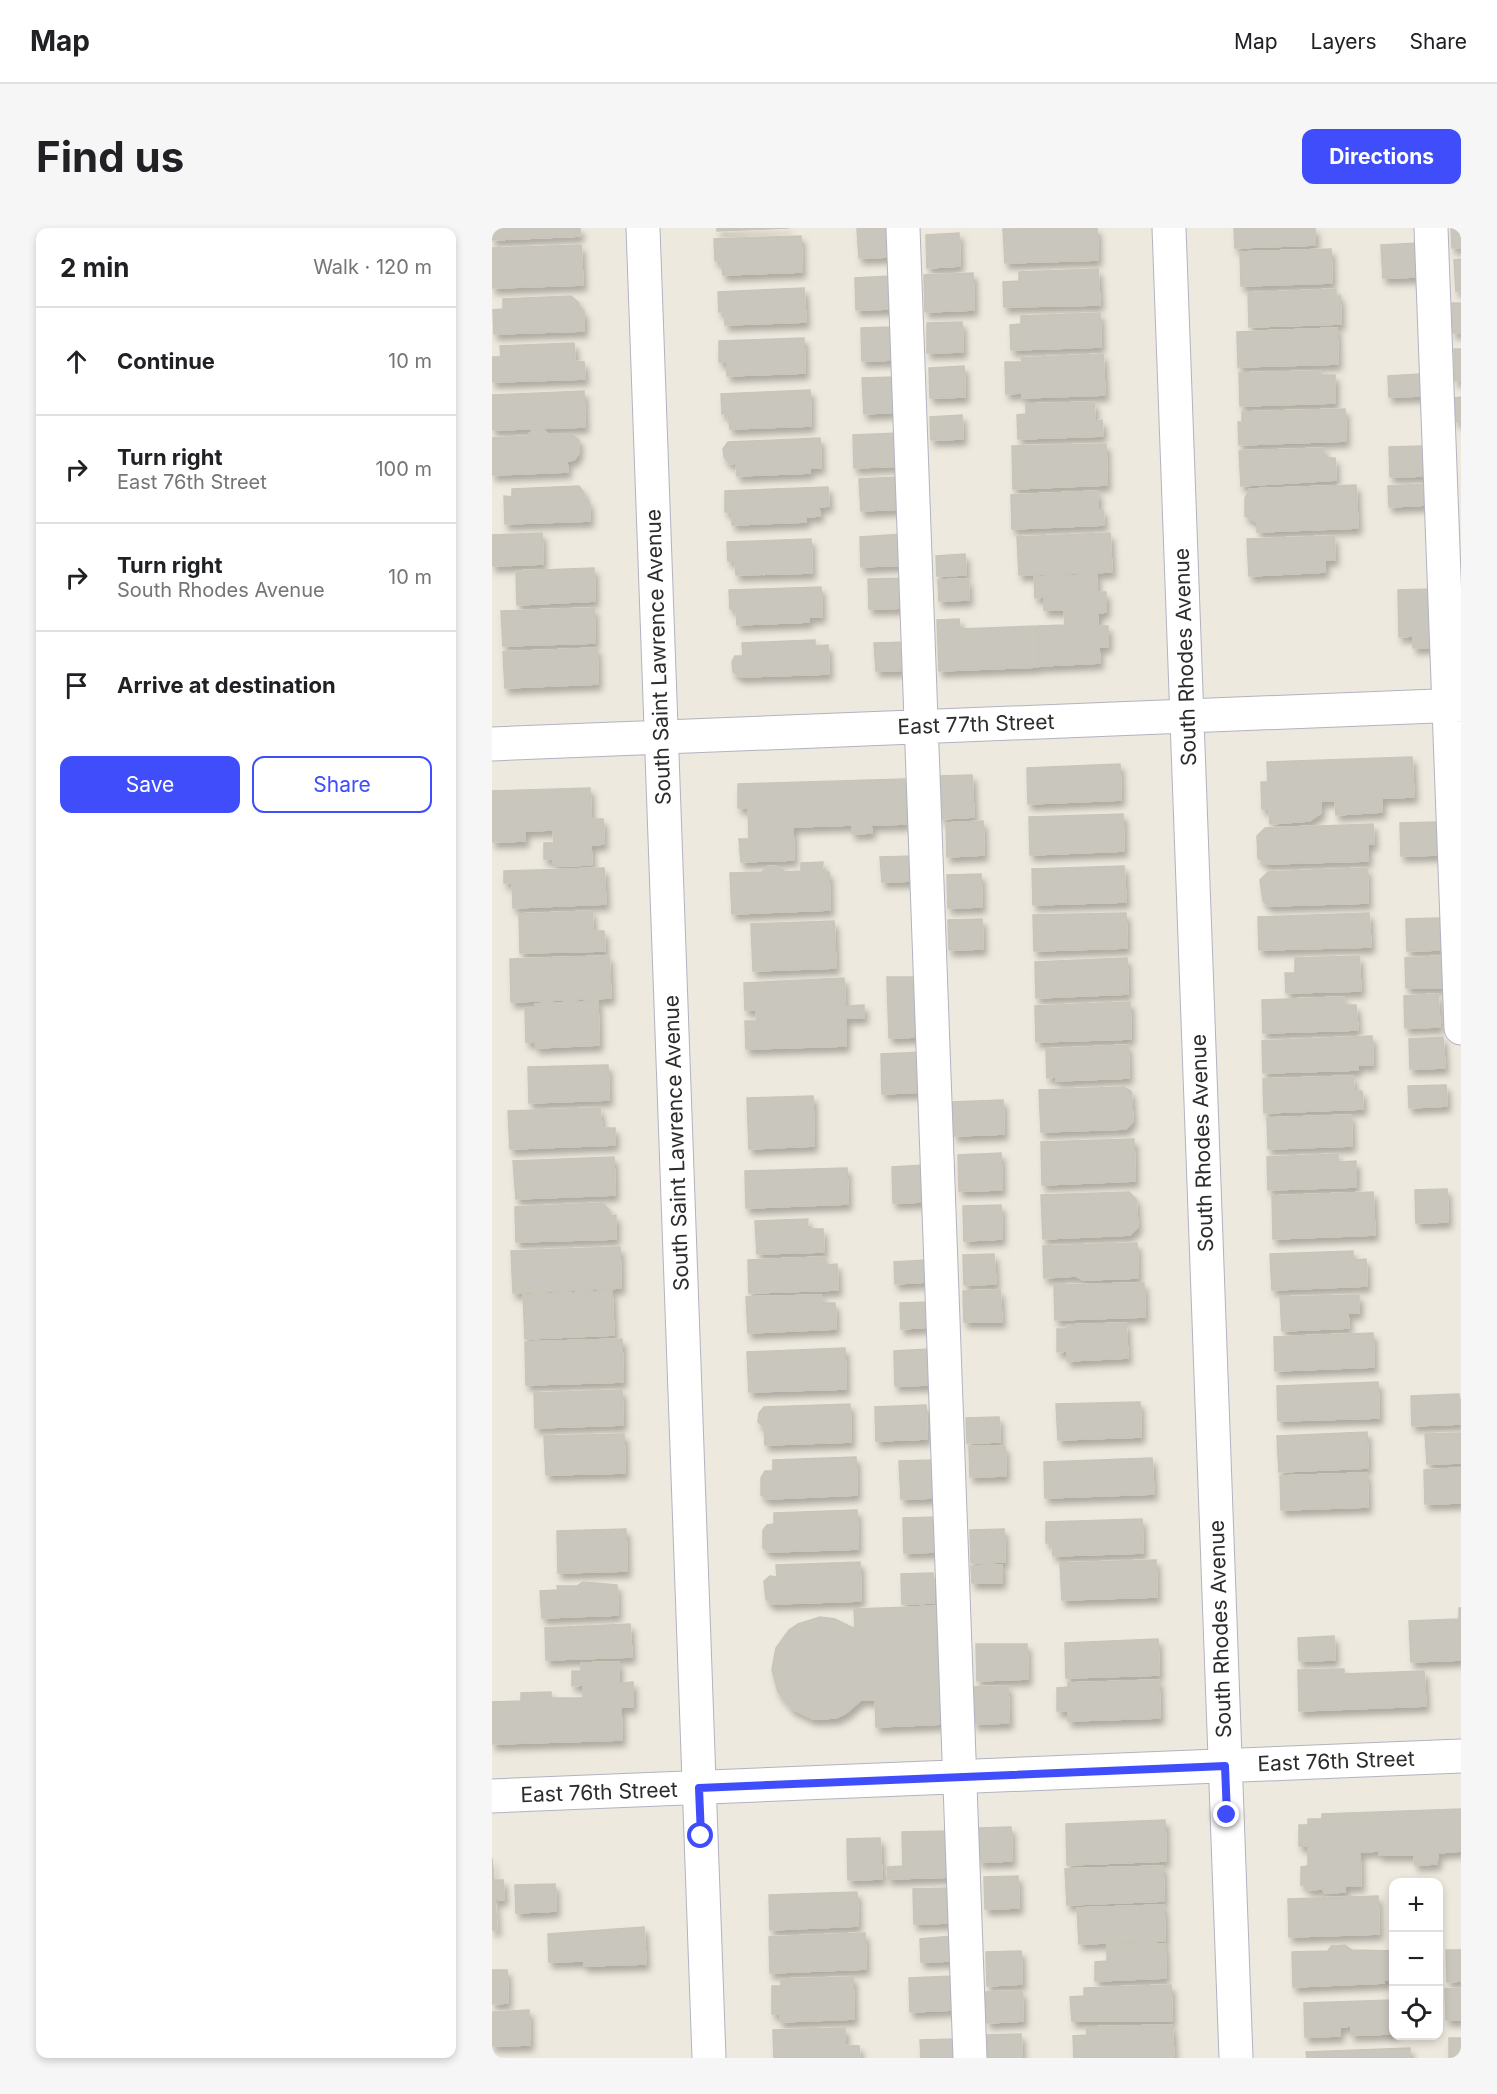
<!DOCTYPE html>
<meta charset="utf-8">
<style>
:root{--surface:#fff;--page:#f6f6f6;--text:#202124;--muted:#757577;--line:#e0e0e0;--accent:#3f4dfa}
body{margin:0;font-family:Inter,sans-serif;background:var(--page);color:var(--text)}
.controls{position:absolute;right:18px;bottom:18px;display:grid;overflow:hidden;border-radius:12px;box-shadow:0 3px 9px #0003}
.controls button{width:54px;height:54px;display:grid;place-items:center;padding:0;border:0;border-bottom:2px solid var(--line);background:var(--surface);color:var(--text);font:30px sans-serif}
.stop{position:absolute;width:18px;height:18px;margin:-14px;border:4px solid #3f4dfa;border-radius:50%;background:#fff}
.stop.end{background:#3f4dfa;border-color:#fff;box-shadow:0 2px 6px #0008}
.list{margin:0;padding:0;list-style:none}
h2{display:flex;justify-content:space-between;align-items:center;height:78px;margin:0;padding:0 24px;font-size:26px}
h2 small{font-size:20px;font-weight:400;color:var(--muted)}
.list li{display:grid;grid-template-columns:39px 1fr auto;gap:18px;align-items:center;box-sizing:border-box;height:108px;padding:0 24px;border-top:2px solid var(--line)}
.list b{display:block;font-size:22px;white-space:nowrap}
.list p{margin:0;font-size:20px;white-space:nowrap;color:var(--muted)}
.list em{font-size:20px;font-style:normal;color:var(--muted)}
.actions{display:flex;gap:12px;padding:18px 24px}
.actions a{flex:1;padding:14px 0;border:2px solid var(--accent);border-radius:12px;text-align:center;font-size:21px;color:var(--accent)}
.actions .main{background:var(--accent);color:#fff}
.icon{flex:none;width:33px;height:33px;fill:none;stroke:currentColor;stroke-width:2;stroke-linecap:round;stroke-linejoin:round}
.map{position:relative;flex:none;width:969px;height:1830px;overflow:hidden;border-radius:12px}
header{display:flex;align-items:center;gap:36px;box-sizing:border-box;height:84px;padding:0 30px;background:var(--surface);border-bottom:2px solid var(--line)}
header strong{font-size:28px}
nav{display:flex;gap:33px;margin-inline-start:auto;font-size:21px}
.intro{display:flex;align-items:center;justify-content:space-between;box-sizing:border-box;height:144px;padding:0 36px}
h1{margin:0;font-size:42px}
.button{padding:15px 27px;border-radius:12px;background:var(--accent);color:#fff;font-size:21px;font-weight:700}
main{display:flex;gap:36px;padding:0 36px}
aside{flex:1;background:var(--surface);border-radius:12px;box-shadow:0 3px 9px #0003}
.map>svg:first-child{display:block}
.building{fill:#c9c6be;stroke:#c9c5b8;stroke-width:1.5;filter:url(#shadow)}
.lines{fill:none;stroke-linecap:round;stroke-linejoin:round}
.minor-casing{stroke:#b2b3bf;stroke-width:35}
.minor{stroke:#fff;stroke-width:33}
.route{stroke:#3f4dfa;stroke-width:8}
.labels{text-anchor:middle;dominant-baseline:central;stroke-width:5;stroke-linejoin:round;paint-order:stroke}
.street-label{font-size:21px;fill:#2c2c2c;stroke:#fff}
</style>
<header>
<strong>Map</strong>
<nav><a>Map</a><a>Layers</a><a>Share</a></nav>
</header>
<div class="intro"><h1>Find us</h1><a class="button">Directions</a></div>
<main>
<aside>
<h2>2 min<small>Walk · 120 m</small></h2>
<ul class="list">
<li><svg class="icon" aria-label="ahead" viewBox="0 0 24 24"><path d="M12 20V5M6 11l6-6 6 6"/></svg><div><b>Continue</b></div><em>10 m</em></li>
<li><svg class="icon" aria-label="right" viewBox="0 0 24 24"><path d="M7 20v-9h11M14 6l5 5-5 5"/></svg><div><b>Turn right</b><p>East 76th Street</p></div><em>100 m</em></li>
<li><svg class="icon" aria-label="right" viewBox="0 0 24 24"><path d="M7 20v-9h11M14 6l5 5-5 5"/></svg><div><b>Turn right</b><p>South Rhodes Avenue</p></div><em>10 m</em></li>
<li><svg class="icon" aria-label="arrive" viewBox="0 0 24 24"><path d="M6 21V4h12l-3 4 3 4H6"/></svg><div><b>Arrive at destination</b></div></li>
</ul>
<div class="actions"><a class="main">Save</a><a>Share</a></div>
</aside>
<div class="map">
<svg width="969" height="1830" viewBox="0 0 969 1830">
<defs>
<filter id="shadow"><feDropShadow dx="3.5" dy="6" stdDeviation="3" flood-color="#0004"/></filter>
</defs>
<rect width="100%" height="100%" fill="#eee9de"/>
<path class="building" d="M0 0H88V8L0 12Z
M225 0H297L225 3Z
M399 0 400 29 367 30 365 1Z
M605 0 606 32 513 35 511 1Z
M742 0H823V17L743 20Z
M959 0H969V20H960Z
M467 5 468 38 435 40 434 7Z
M309 8 310 44 231 47 229 33H223L222 11Z
M926 15 927 49 891 50 889 17Z
M89 17 91 57 0 60V20Z
M839 21 840 55 749 58 748 24Z
M969 31V63H964L962 32Z
M606 41 608 77 512 79 511 54 527 53V44Z
M481 45 482 82 433 84 432 47Z
M399 48 400 81 364 82 363 50Z
M312 60 314 94 233 97V84H227L226 64Z
M844 61V68H848L849 96 757 99 756 65Z
M79 68 87 75V83H92V103L2 106 1 82 11 81V71Z
M960 75H969V105H961Z
M608 85 609 119 519 122 518 97 529 96V88Z
M470 94 471 124 435 125V95Z
M403 99 404 132 370 133 369 100Z
M845 100 846 136 746 139 745 104Z
M312 110 313 145 235 148V134H227V113Z
M82 115 83 133 92 134 93 151 0 154V129H9L8 118Z
M962 121H969V153H963Z
M611 126 613 167 530 170V165L514 166 513 134H530L529 130Z
M472 138 473 169 438 170 437 140Z
M829 143 830 147H843V175L748 178 747 145Z
M930 146 931 168 897 169 896 148Z
M404 149 406 184 372 186 370 150Z
M318 162 319 198 238 201 236 186H230L229 166Z
M92 163 93 199 0 202V167Z
M969 169V194H964L962 170Z
M602 174 603 193 610 192 611 208 526 211 525 187 534 186V176Z
M853 181 854 213 747 217 746 194H750V184Z
M470 187 471 211 439 212 438 189Z
M51 202 56 206H80L87 212V225L82 232 75 233 76 244 0 247V210L36 208 40 203Z
M407 205 409 238 362 240 361 207Z
M328 210 329 240H318V245L245 248 244 235 238 236 232 229 231 221 236 214Z
M614 216 615 257 521 261 520 218Z
M933 218 934 248 898 249 897 219Z
M832 220V230H843L844 252 749 258 747 223Z
M409 249 410 281 369 283 367 251Z
M934 256 935 277 897 279 896 258Z
M864 257 866 300 765 304V294L753 288V270L758 261Z
M87 258 92 265 93 273H97L98 293 13 296 12 268 20 269V261Z
M336 259 337 278 327 279 328 288 313 289 314 294 240 297V284H233V263Z
M606 263V282H611L612 297 520 301 519 267Z
M50 305 51 336 0 338V307Z
M618 305 620 344 527 347 525 309Z
M411 306 412 337 369 339 368 309Z
M842 308 843 332H833V344L757 348 755 311Z
M319 311 320 345 244 347 243 333H236L235 314Z
M473 326 474 347 445 348 444 328Z
M102 340 103 373 25 377 24 343Z
M605 347V364H614V384L606 385V398H616V419H607L608 435 548 438 546 398 573 397 572 382H552V369L543 370 542 349Z
M415 350 416 380 377 381 376 351Z
M476 351 477 372 447 373 446 352Z
M329 359 330 389H317V394L245 397 244 381H238L237 362Z
M942 361 944 419 921 420V408L907 409 906 362Z
M102 380 103 415 11 418 9 383Z
M467 391 468 401 545 398 546 439 447 443 445 392Z
M323 412V418L336 417 337 446 248 449 241 444 240 434 243 428H251L250 415Z
M419 414 420 442 384 443 382 415Z
M105 420 106 456 13 460 11 424Z
M920 529 922 569 890 570V584L844 587 843 573H829V585L817 593 778 596 777 581H770L769 554H776L775 534Z
M628 536 629 572 536 576 535 540Z
M480 547 482 589 449 591 448 548Z
M413 551 415 596 379 597 380 605 360 606V597L301 599 302 632 249 634 247 611H257L256 580H246V556Z
M98 560 99 591H111L112 616 99 617 100 637 62 638 61 631H52V615H62L61 602 33 603V613L0 614V563Z
M631 586 632 623 538 627 537 589Z
M491 593 492 627 455 629 454 595Z
M945 594 947 627 909 628 908 595Z
M881 596 882 616H876V633L774 636 766 630 765 608 773 600Z
M423 628V653L390 654 388 629Z
M331 634 330 644H337L338 682 240 686 238 645 270 644 276 638 288 639 293 644 309 643V635Z
M632 638 634 674 541 677 540 641Z
M112 640 114 676 21 680 20 655H12V643Z
M875 640 876 675 777 678 771 673 768 652 776 644Z
M489 646 490 679 456 680 455 647Z
M100 683 101 703H112L113 723 28 725 27 686Z
M634 685 635 720 542 723 541 687Z
M877 685 879 719 767 722 766 689Z
M948 690 949 722 915 723 914 691Z
M490 691 491 721 457 722 456 692Z
M342 693 344 740 261 743 259 696Z
M117 728 119 770 19 774 18 731Z
M867 728 869 763 794 765 793 745H803V730Z
M950 728 951 760H914L913 730Z
M635 730 636 766 544 770 543 734Z
M395 749H425L427 809 397 810Z
M352 750 353 778 372 777V790H354V818L254 821 253 793H265L264 782H253L252 755Z
M946 766 948 799 913 800 912 768Z
M852 769V777H864L866 802 771 805 770 772Z
M106 773 107 817 44 820 43 814H34L33 780H43V776Z
M638 774 639 811 544 814 543 778Z
M880 808 881 837H866V842L771 845 770 813Z
M951 809 953 840 918 841 917 811Z
M636 817 637 850 564 853V849L555 850 554 821Z
M430 824 432 864 390 866 389 826Z
M116 837 117 872 37 875 36 839Z
M861 848 862 863H870L871 881 772 885 771 851Z
M954 857 955 878 917 880 916 858Z
M632 859 639 863 641 893 634 901 549 904 547 862Z
M321 868 322 918 257 921 255 870Z
M511 872 512 906 462 908 460 874Z
M108 880 110 900H123V917L18 921 16 883Z
M859 887 860 918 776 921 775 890Z
M642 911 643 953 550 957 549 914Z
M509 925 510 962 467 963 466 927Z
M846 926V934L864 933V959L776 962 775 929Z
M122 929 123 967 24 971 21 933Z
M432 937 433 974 401 975 400 939Z
M355 940 356 976 254 980 253 943Z
M955 961 956 994 924 995 923 962Z
M637 964 644 971 646 999 638 1007 551 1011 549 967Z
M881 964 883 1007 781 1011 780 968Z
M111 975 117 982V988L124 987V1011L24 1014 23 979Z
M509 977 510 1011 472 1013 471 978Z
M316 991 315 1001H331L332 1024 265 1026 263 993Z
M645 1015 646 1050 591 1052 584 1048 552 1050 551 1018Z
M128 1019 129 1060 21 1065 19 1023Z
M861 1023V1032L874 1031 875 1058 780 1062 778 1026Z
M502 1026 504 1056 472 1057 471 1027Z
M333 1029V1037L345 1036 346 1062 257 1065 256 1032Z
M434 1032 435 1054 403 1056 402 1034Z
M652 1055 653 1089 563 1092 562 1057Z
M508 1062 510 1094H472L471 1063Z
M120 1063 122 1107 33 1111 31 1067Z
M329 1067 330 1075H343L344 1101 256 1105 254 1069Z
M867 1067V1085H856L857 1100 790 1103 788 1069Z
M439 1074V1099L409 1101 408 1075Z
M634 1095 636 1130 575 1133V1123L565 1124V1101H575V1097Z
M881 1105 882 1139 783 1143 782 1109Z
M130 1111 131 1154 34 1157 33 1114Z
M353 1120 354 1161 257 1164 255 1124Z
M437 1121 438 1157 403 1158 402 1123Z
M886 1154 887 1190 786 1193 785 1158Z
M130 1162 131 1197 43 1200 42 1165Z
M967 1166 968 1196 920 1198 919 1168Z
M648 1174 649 1209 566 1212 564 1176Z
M358 1176 359 1214 273 1217 272 1199 266 1194 267 1185 272 1179Z
M434 1177 435 1211 384 1213 383 1179Z
M507 1189 508 1214 475 1215 474 1190Z
M875 1204 876 1240 787 1244 785 1208Z
M969 1205V1235L935 1236 933 1206Z
M132 1206 133 1245 54 1247 52 1208Z
M477 1218H513L514 1248 478 1249Z
M364 1229 365 1267 276 1271 269 1267V1250L273 1243H281V1232Z
M660 1230 662 1266 553 1270 552 1234Z
M443 1232 445 1270 409 1271 407 1233Z
M969 1240V1275L933 1276 932 1242Z
M875 1245 876 1279 789 1282 788 1248Z
M365 1282 366 1321 278 1324 271 1320V1302L275 1297 282 1296V1285Z
M445 1289 446 1324 412 1325 411 1290Z
M650 1291 651 1325 561 1328 560 1315H554V1294Z
M134 1301 135 1343 66 1345 65 1303Z
M512 1301 513 1334 479 1335 478 1302Z
M664 1332 665 1369 570 1372 568 1335Z
M368 1334 369 1373 279 1376 274 1371 272 1353 278 1348 285 1349 284 1337Z
M510 1337V1355H480L479 1338Z
M441 1345 442 1375 410 1376 409 1346Z
M91 1354 125 1357 126 1387 50 1390 48 1363 66 1362 65 1358H85Z
M447 1378 451 1496 384 1499 383 1472H369L354 1485 344 1490 321 1491 300 1481 286 1464 280 1442 284 1420 297 1402 306 1396 328 1389 343 1391 363 1401 362 1381Z
M967 1380H969V1432L919 1434 917 1393 967 1391Z
M138 1396 140 1429 54 1432 53 1400Z
M842 1408 843 1432 807 1433 806 1410Z
M666 1411 667 1447 574 1450 573 1415Z
M484 1416H535L536 1451 485 1453Z
M127 1434V1455L141 1454V1479H129L130 1512 0 1516V1474L29 1473V1465L59 1464V1470H91V1457L80 1458V1443H89V1435Z
M852 1441V1446L932 1443 934 1478 807 1483 806 1442Z
M667 1452 668 1490 576 1493V1483H565V1460L576 1459V1455Z
M516 1458 517 1495 482 1496 481 1459Z
M969 1581V1623L946 1625 945 1636 923 1637 922 1627H887V1623L868 1624 869 1658H853V1664L832 1665 831 1661 815 1662V1657H809V1639L816 1638V1618H807V1597H816V1591H830V1586Z
M673 1592 674 1633 575 1637 574 1596Z
M519 1599 520 1633 487 1634 486 1600Z
M459 1603 461 1649 396 1651 395 1639 411 1638 410 1604Z
M388 1610 390 1651 356 1652 355 1611Z
M0 1630 2 1652H11L12 1672 3 1671 5 1702H0Z
M671 1638 672 1673 575 1677 573 1641Z
M526 1648 527 1680 493 1681 492 1649Z
M63 1656 64 1683 24 1685 23 1657Z
M458 1660 459 1695 422 1696 421 1661Z
M365 1664 366 1698 278 1702 277 1667Z
M886 1668 887 1706 797 1709 796 1671Z
M672 1677 673 1713 587 1716 585 1680Z
M152 1699 154 1736 92 1738V1733L57 1734 56 1706Z
M373 1705 374 1741 278 1745 277 1709Z
M460 1708 461 1733 429 1734 428 1711Z
M673 1716 674 1750 603 1753V1734L615 1733V1717Z
M853 1717 860 1722 902 1723V1752H892V1755L801 1759 800 1724 836 1723 839 1718Z
M954 1722H969V1753L955 1754Z
M529 1723 530 1756 495 1758 494 1724Z
M0 1742H15L16 1775 0 1776Z
M461 1748 462 1782 418 1784 417 1750Z
M361 1749 362 1791 288 1794V1786H280V1758H289V1751Z
M679 1757 680 1793H580L578 1769 592 1768V1760Z
M969 1760V1792H954L953 1761Z
M530 1763 531 1793 495 1795 493 1764Z
M902 1772V1806L859 1807V1798L848 1799V1808L813 1809 812 1775Z
M37 1782 38 1817 0 1818V1784Z
M680 1797 682 1830H582L581 1808 595 1807 594 1799Z
M353 1800V1817L367 1818 368 1830H282L281 1802Z
M529 1806 530 1830H496L495 1807Z
M957 1810H969V1830H957Z
M464 1811V1830H429L428 1812Z
M918 1820V1830H815L814 1824Z"/>
<g class="lines">
<g class="minor-casing">
<path id="minor" d="M151 0 217 1830
M411 0 478 1830
M677 0 744 1830
M939 0 969 800
M0 516 969 477
M0 1568 969 1528"/>
</g>
<use href="#minor" class="minor"/>
</g>
<g class="lines">
<path class="route" d="M209 1608 207 1560 733 1538 735 1587"/>
</g>
<g class="labels">
<g class="street-label">
<text transform="translate(166 429) rotate(-92)">South Saint Lawrence Avenue</text>
<text transform="translate(693 429) rotate(-92)">South Rhodes Avenue</text>
<text transform="translate(484 496) rotate(-2)">East 77th Street</text>
<text transform="translate(184 915) rotate(-92)">South Saint Lawrence Avenue</text>
<text transform="translate(710 915) rotate(-92)">South Rhodes Avenue</text>
<text transform="translate(728 1401) rotate(-92)">South Rhodes Avenue</text>
<text transform="translate(844 1533) rotate(-2)">East 76th Street</text>
<text transform="translate(107 1564) rotate(-2)">East 76th Street</text>
</g>
</g>
</svg>
<div class="controls">
<button>+</button>
<button>−</button>
<button><svg class="icon" aria-label="locate" viewBox="0 0 24 24"><circle cx="12" cy="12" r="6"/><path d="M12 2v4M12 18v4M2 12h4M18 12h4"/></svg></button>
</div>
<div class="stop" style="left:209px;top:1608px"></div>
<div class="stop end" style="left:735px;top:1587px"></div>
</div>
</main>
